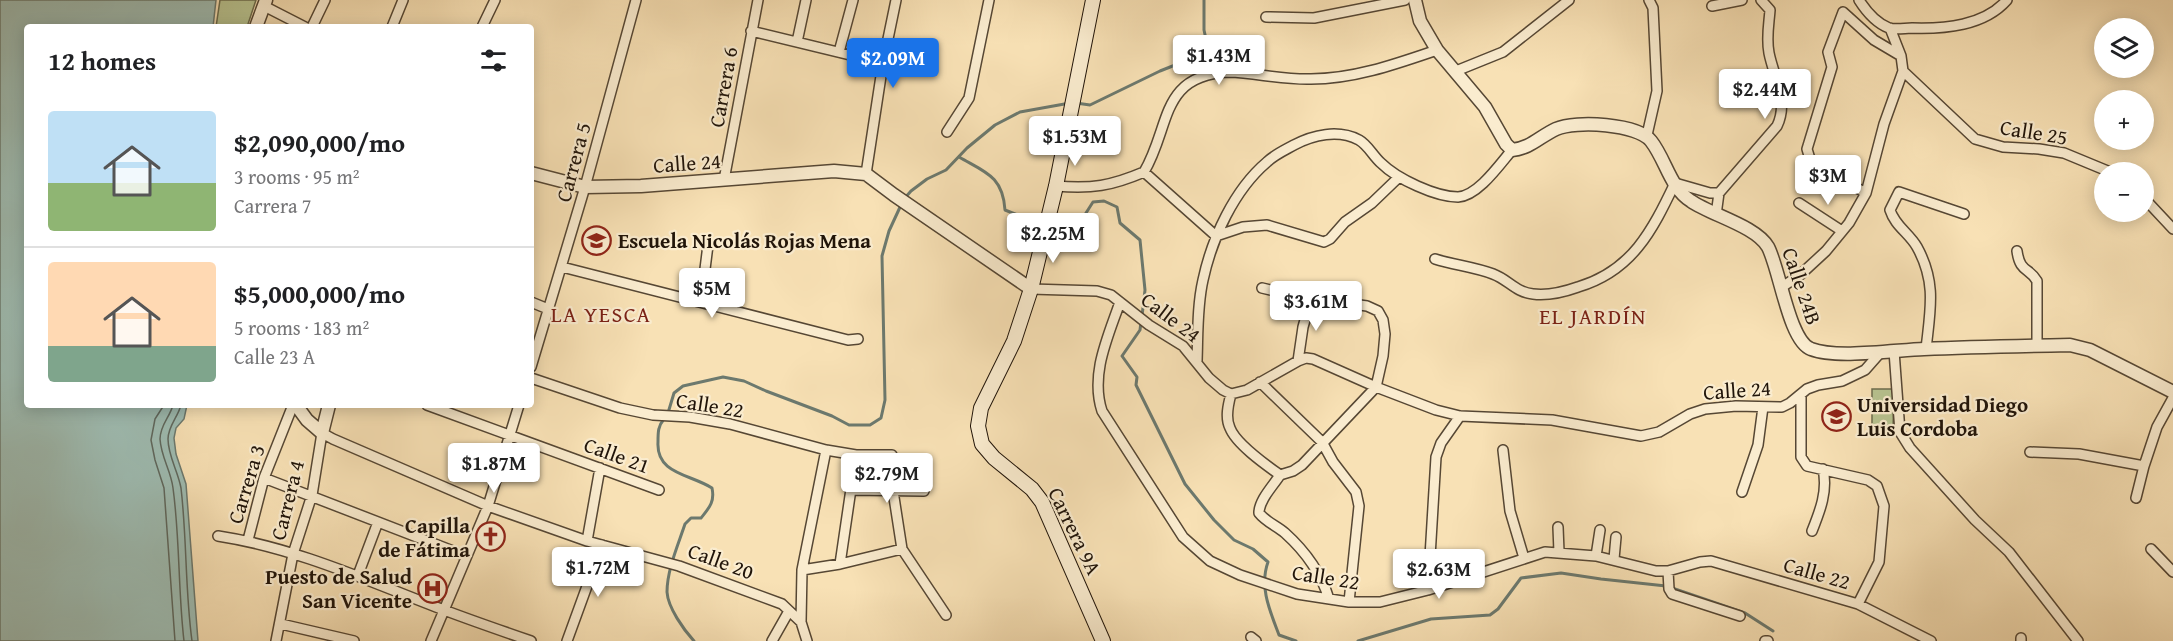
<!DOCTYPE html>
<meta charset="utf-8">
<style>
:root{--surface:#fff;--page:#f6f6f6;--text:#202124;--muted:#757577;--line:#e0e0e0;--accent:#1a73e8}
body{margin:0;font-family:"Gentium Book Plus",serif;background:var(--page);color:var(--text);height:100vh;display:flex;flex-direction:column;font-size:22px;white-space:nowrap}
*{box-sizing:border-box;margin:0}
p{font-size:20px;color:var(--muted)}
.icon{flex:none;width:33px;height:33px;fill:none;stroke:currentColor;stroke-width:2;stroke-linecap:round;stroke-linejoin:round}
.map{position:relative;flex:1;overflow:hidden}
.drawer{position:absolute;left:24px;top:24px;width:510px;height:384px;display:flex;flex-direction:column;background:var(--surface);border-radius:6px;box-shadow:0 3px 15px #0003}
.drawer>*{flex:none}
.controls{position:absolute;left:2094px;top:18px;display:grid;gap:12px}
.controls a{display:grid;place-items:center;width:60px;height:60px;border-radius:50%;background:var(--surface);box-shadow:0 3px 15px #0003;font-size:30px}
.price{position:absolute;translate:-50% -51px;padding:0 14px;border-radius:6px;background:#fff;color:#222;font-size:20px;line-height:39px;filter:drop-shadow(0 2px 3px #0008)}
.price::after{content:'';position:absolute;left:50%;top:36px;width:18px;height:14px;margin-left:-9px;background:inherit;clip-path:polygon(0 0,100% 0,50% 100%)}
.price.current{background:var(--accent);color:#fff}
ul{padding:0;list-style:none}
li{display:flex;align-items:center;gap:18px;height:150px;padding:0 24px}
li+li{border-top:2px solid var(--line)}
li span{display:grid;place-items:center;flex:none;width:168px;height:120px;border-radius:6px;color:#555}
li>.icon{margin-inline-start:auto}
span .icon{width:72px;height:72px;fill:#fffc;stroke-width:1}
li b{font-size:26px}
h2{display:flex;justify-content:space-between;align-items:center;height:72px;padding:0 24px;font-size:26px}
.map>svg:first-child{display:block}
.green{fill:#b8c491;stroke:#6c6c4d;stroke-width:1.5}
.water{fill:#9ebcb2;stroke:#6c796e;stroke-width:1.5}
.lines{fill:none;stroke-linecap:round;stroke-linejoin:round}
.shore{stroke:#5f685e;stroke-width:1.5}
.stream{stroke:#6c796e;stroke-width:3}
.minor-casing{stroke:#564734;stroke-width:12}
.tertiary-casing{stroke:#564734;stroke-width:15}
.secondary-casing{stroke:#201409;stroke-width:16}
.minor{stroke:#faeccf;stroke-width:9}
.tertiary{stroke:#faeccf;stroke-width:12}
.secondary{stroke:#faeccf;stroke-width:14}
.labels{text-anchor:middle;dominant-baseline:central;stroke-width:4.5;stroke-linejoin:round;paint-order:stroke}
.street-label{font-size:21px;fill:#201409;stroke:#faeccf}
.poi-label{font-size:21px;font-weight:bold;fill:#201409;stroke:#faeccf;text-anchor:start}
.neighbourhood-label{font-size:22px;letter-spacing:1.5px;fill:#7a1f14;stroke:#faeccf}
</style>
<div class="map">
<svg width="2173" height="641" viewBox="0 0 2173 641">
<rect width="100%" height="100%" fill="#f8e1b5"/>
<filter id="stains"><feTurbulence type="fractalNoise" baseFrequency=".00333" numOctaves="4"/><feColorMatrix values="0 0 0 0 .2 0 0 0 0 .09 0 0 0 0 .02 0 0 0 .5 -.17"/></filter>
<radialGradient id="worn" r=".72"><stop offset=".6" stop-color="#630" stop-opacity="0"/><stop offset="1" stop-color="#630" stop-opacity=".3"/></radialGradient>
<path class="green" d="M220,0H256L247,27H216Z
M1872,389H1894L1893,429H1872Z"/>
<path class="water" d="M0,0H216L213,27H27V405H187L184,419L176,428L174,438L176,454L186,484L198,641H0Z"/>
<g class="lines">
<path class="shore" d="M164,405L155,419L151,440L155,460L164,488L175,641
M173,405C170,417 160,425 160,439C161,457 171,471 173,488C180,539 178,590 184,641
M181,405C178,417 168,426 168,439C168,456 178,471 181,488C187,539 185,590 192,641"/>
<path class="stream" d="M1076,103L1090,105L1160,71L1203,54L1207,44L1204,30V0
M959,157C985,172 1003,176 1005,210L1036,222H1043
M904,199L911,191L927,179L946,170L967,148L995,125L1020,112L1070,103
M1052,223L1079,224L1093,202L1104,201L1117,207L1120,223L1140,240L1145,290L1142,316
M1141,322L1140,330L1122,356L1137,377L1136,385L1185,484L1214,520L1234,540L1253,549L1268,562C1259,587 1270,611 1279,635L1296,641
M668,413L674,393L683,386L723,377L744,381L766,391L832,416L849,425H870L881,418L885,400L882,256L889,231L901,205
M664,419C658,426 658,432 658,442C656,474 690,474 712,488C715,502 709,508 701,518H691L685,524C678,545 667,570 667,592C668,608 684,630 694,641
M1672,588L1745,613L1773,631
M1358,641L1431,619L1490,615L1498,609L1521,578L1561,573L1601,579L1666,586"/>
<defs>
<path id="minor" d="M1859,0C1866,11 1876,23 1889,28C1896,30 1905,28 1912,28C1945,29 1984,26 2007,0
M264,6L305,27
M1712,6L1742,0
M1266,17L1314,18L1405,0
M312,27L325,0
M392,27L403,0
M482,27L495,0
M1890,28L1901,56
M751,31L883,63
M797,42L806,0
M839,52L853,0
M1456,71L1503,52L1569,0
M1903,71L1975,139L2003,147L2039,149L2064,153L2110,172
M947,132L969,98L989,0
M1647,135L1657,91L1653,8L1649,0
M1144,172L1216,236L1243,227L1267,225L1324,242L1330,239L1345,222L1372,203L1398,178
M866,174L883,63L896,0
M724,180L758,0
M1056,186C1092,189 1111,186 1144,172C1171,127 1159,75 1229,72C1256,73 1284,80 1311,79C1354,79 1396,64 1437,50
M2144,198L2173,229
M1799,203L1842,231
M1716,215L1719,193
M2017,251C2020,273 2029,267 2037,281V346
M1435,259C1454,265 1474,267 1493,274C1509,280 1515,292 1533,294C1549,296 1564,292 1578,287C1632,271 1652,231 1675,183L1710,193H1719L1777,126C1789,101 1774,78 1769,53C1766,38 1769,24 1770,10L1761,0
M562,267L848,340L858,339
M1782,287L1800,275L1826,251L1849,223L1866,193L1884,124L1903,71L1901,56L1874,40L1843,12L1828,52L1832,67L1807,149L1810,159L1816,166L1866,193
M1031,289L1097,291L1111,295L1149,325L1183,346L1209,378L1223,390L1231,394L1247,390L1298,361L1306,358L1313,359L1376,387L1436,410L1460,416L1552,420L1641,436L1659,432L1690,414L1705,409L1736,406L1782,407L1790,403L1807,389L1818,385L1842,381L1865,370L1880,353
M697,301L704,277L708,245
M531,302L548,309
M1120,302C1108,337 1090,374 1102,411L1183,537L1210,561L1240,575L1297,594L1349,602H1380L1428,590L1545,552L1596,556L1656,571H1668L1700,562L1711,561L1858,604L1931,641
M1926,349C1930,311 1937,283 1917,247C1909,233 1895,226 1890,210L1899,192L1964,214
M1894,351L1900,432L1910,448L1975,520L2009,552L2078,641
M1197,361C1198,335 1197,306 1203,280C1212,238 1234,190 1267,162C1274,155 1285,150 1294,145C1313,135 1338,129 1359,140C1368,145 1373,156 1381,163C1397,179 1436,197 1458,197C1478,196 1500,164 1512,150
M1298,361L1303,327L1311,299
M531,367L585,187L636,0
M531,378L620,408L653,415L690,417L730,424L826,450L856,455H892L893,491L902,549L946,615
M1260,382L1322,442L1333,462L1356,492L1359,506L1349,602
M1231,394C1228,405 1225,418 1230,428C1236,444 1266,465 1280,475L1293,471L1302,465L1376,387L1383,356L1385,334L1383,320L1378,311L1367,306L1301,297L1262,288
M1801,395V457L1807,466L1868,480L1877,486L1884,506L1879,562L1858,604
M427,405L659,490
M1503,450L1510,511L1524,558
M2030,452L2079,454L2144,466
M1280,475C1273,486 1259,500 1259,513C1266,522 1277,526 1285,533C1305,551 1321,573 1329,599
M264,478L466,556
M851,490L924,491
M1742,492L1758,445L1763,407
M2136,498L2144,466L2157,427L2173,398
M1558,527L1559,552
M1812,531C1820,511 1828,491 1823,469
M218,536C297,548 370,582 444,610C473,621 502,631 531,641
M248,540L264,478L293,405
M587,541L600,468
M2151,549L2173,572
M1596,556L1600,530
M1614,559L1616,537
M840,564L856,455
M802,570L840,564L902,549
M1668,571L1669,589L1672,594L1740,616
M358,575L378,522
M1428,590L1436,457L1441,443L1460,416
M281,624L354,641
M1251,637L1256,641
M276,641L293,554L312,495L322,433L333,439L488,506L587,541L679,566L782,604L801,622
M431,641L488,506L519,405
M567,641L602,545
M772,641L789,611
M807,641L801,622L802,570L826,450
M1765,641H1768
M2021,641V638"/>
<path id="tertiary" d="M1415,0L1420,21L1437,50L1485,107L1506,144L1512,150C1531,148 1539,137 1556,129C1576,120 1638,124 1651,141C1666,160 1670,188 1691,201C1711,215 1756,226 1768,247C1780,270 1789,341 1811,349C1836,359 1896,350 1924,349C1972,347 2021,346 2070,345L2090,350L2173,392
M256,27L266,0
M531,173L585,187L641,186L834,171L866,174L894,195L1031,289
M296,405L307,420L322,433L329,405"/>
<path id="secondary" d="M1093,0L1056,186L1031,289L1014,341L981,408L978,426L982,444L994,458L1032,489L1042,502L1103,641"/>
</defs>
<use href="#minor" class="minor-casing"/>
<use href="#tertiary" class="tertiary-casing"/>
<use href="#secondary" class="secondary-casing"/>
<use href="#minor" class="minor"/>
<use href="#tertiary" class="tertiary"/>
<use href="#secondary" class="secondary"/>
</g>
<defs>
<symbol id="school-ring" viewBox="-11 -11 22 22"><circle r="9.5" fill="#faeccf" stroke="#8f2418" stroke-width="1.5"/><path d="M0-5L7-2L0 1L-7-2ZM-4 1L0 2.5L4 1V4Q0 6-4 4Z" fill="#8f2418"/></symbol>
<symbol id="university-ring" viewBox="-11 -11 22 22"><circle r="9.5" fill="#faeccf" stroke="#8f2418" stroke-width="1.5"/><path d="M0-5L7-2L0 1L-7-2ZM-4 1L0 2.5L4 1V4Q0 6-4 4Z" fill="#8f2418"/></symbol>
<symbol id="church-ring" viewBox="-11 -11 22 22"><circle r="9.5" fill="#faeccf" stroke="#8f2418" stroke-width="1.5"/><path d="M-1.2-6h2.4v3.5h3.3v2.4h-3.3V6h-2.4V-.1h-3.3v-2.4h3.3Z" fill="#8f2418"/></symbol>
<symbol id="hospital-ring" viewBox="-11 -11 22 22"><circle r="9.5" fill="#faeccf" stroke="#8f2418" stroke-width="1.5"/><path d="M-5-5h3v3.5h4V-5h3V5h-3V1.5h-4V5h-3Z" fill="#8f2418"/></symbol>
</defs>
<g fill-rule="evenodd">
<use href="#school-ring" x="580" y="224" width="33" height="33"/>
<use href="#university-ring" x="1820" y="400" width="33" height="33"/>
<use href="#church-ring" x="474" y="520" width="33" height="33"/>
<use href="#hospital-ring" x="416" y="572" width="33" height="33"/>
</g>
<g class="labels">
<g class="street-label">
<text transform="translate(723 87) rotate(-80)">Carrera 6</text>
<text transform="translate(2034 132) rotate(9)">Calle 25</text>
<text transform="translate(573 162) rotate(-75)">Carrera 5</text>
<text transform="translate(687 163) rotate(-4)">Calle 24</text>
<text transform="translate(1802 286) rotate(71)">Calle 24B</text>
<text transform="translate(1171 317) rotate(37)">Calle 24</text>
<text transform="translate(1737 390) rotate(-4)">Calle 24</text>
<text transform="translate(710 405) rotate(9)">Calle 22</text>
<text transform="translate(617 455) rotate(20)">Calle 21</text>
<text transform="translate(246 484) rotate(-73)">Carrera 3</text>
<text transform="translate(287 500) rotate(-76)">Carrera 4</text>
<text transform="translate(1075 531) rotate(64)">Carrera 9A</text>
<text transform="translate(721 561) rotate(20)">Calle 20</text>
<text transform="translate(1817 573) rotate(16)">Calle 22</text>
<text transform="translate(1326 577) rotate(9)">Calle 22</text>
</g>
<g class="poi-label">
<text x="618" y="240">Escuela Nicolás Rojas Mena</text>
<text x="1857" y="404">Universidad Diego<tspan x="1857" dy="24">Luis Cordoba</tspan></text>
<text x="470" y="525" text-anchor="end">Capilla<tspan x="470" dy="24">de Fátima</tspan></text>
<text x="412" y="576" text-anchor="end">Puesto de Salud<tspan x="412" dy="24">San Vicente</tspan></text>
</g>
<g class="neighbourhood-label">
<text x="601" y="314">LA YESCA</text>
<text x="1593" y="316">EL JARDÍN</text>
</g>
</g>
<rect width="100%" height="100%" filter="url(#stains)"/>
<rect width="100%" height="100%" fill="url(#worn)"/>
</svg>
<div class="controls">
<a><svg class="icon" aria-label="layers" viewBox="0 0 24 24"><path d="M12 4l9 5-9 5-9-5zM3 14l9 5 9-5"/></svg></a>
<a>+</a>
<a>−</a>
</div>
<b class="price" style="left:1219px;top:86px">$1.43M</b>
<b class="price current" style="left:893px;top:89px">$2.09M</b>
<b class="price" style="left:1765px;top:120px">$2.44M</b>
<b class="price" style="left:1075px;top:167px">$1.53M</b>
<b class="price" style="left:1828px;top:206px">$3M</b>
<b class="price" style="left:1053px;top:264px">$2.25M</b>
<b class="price" style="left:712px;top:319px">$5M</b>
<b class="price" style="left:1316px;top:332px">$3.61M</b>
<b class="price" style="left:494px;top:494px">$1.87M</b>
<b class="price" style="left:887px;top:504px">$2.79M</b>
<b class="price" style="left:598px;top:598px">$1.72M</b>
<b class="price" style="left:1439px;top:600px">$2.63M</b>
<section class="drawer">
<h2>12 homes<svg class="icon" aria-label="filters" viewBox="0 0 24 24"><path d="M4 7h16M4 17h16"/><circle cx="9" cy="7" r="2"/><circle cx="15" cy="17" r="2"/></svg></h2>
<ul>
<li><span style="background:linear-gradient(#bfe0f5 60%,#8fb573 0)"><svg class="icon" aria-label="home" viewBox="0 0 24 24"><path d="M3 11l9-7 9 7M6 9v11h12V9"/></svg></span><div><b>$2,090,000/mo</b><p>3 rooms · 95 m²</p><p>Carrera 7</p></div></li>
<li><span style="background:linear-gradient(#ffd9b3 70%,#7fa58c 0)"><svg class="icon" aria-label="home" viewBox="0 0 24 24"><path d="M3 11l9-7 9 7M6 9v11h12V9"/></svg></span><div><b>$5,000,000/mo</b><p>5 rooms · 183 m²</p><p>Calle 23 A</p></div></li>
</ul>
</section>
</div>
